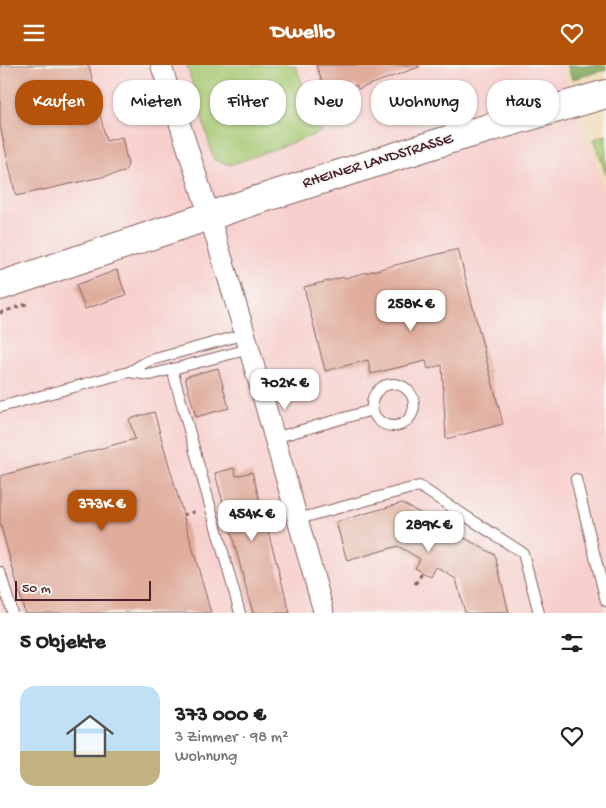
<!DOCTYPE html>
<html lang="de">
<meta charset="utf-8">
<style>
:root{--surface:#fff;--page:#f6f6f6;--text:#222;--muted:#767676;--accent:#b45309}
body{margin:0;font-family:"Gochi Hand",sans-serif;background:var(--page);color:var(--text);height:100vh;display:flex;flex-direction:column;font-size:19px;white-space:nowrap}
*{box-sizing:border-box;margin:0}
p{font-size:16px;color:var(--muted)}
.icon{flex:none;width:28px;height:28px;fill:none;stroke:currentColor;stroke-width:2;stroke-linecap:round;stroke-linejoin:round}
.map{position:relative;height:548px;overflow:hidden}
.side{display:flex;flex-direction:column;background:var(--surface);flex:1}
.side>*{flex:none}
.guide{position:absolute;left:15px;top:15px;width:576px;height:45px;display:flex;gap:10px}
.scale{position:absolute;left:15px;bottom:12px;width:136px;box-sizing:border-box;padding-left:5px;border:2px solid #4a1f2b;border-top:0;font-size:14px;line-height:18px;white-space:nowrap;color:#4a1f2b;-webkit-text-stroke:4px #f6f6f2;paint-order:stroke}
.price{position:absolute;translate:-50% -42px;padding:0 11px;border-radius:10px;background:#fff;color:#222;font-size:16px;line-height:32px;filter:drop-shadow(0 1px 2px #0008)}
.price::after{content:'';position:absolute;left:50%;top:30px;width:15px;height:11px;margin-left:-8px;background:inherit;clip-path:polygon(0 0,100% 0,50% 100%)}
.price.active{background:var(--accent);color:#fff}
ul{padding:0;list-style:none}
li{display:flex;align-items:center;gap:15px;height:125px;padding:0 20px}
li span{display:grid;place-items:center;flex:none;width:140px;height:100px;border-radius:15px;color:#555}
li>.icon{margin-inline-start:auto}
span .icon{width:60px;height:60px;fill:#fffc;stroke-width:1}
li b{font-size:21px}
h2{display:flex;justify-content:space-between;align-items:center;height:60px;padding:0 20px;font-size:21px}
.pill{padding:0 18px;border-radius:20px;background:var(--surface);box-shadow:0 1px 4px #0004;font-size:18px;line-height:45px}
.pill.active{background:var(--accent);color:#fff}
header{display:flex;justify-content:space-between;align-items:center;height:65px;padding:0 20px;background:var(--accent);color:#fff;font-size:22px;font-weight:800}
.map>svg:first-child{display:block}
.built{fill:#f7d0ce}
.green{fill:#a6c871;stroke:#78744e}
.forest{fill:#84ac63;stroke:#676647}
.building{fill:#e0ad9d}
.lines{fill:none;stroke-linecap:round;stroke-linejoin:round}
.lane-casing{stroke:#84625e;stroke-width:12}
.street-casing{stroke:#84625e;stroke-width:22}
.secondary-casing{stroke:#84625e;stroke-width:30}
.path{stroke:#84625e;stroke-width:3;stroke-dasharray:4 4;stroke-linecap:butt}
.lane{stroke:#fff;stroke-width:10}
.street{stroke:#fff;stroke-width:20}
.secondary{stroke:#fff;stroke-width:28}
.labels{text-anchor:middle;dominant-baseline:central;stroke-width:4;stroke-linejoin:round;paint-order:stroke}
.street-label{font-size:16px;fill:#4a1f2b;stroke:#f6f6f2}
</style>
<header><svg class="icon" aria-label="menu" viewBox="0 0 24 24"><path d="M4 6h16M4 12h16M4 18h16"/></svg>Dwello<svg class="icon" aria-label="heart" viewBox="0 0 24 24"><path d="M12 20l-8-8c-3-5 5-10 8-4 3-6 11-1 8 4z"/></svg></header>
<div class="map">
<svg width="606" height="548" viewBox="0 0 606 548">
<rect width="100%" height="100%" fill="#f6f6f2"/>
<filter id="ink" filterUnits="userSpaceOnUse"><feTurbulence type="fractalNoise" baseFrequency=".02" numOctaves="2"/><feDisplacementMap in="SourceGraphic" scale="10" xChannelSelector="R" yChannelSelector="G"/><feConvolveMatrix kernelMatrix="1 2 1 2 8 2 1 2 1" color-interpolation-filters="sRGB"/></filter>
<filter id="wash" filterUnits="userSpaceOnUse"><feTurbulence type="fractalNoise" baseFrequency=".0096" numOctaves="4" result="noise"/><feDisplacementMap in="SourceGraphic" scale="20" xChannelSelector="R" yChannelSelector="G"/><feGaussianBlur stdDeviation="1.12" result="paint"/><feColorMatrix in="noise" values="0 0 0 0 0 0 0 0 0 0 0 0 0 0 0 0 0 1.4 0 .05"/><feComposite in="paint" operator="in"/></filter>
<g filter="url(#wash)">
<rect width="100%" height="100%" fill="#f0ddbe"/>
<path class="built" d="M0,0H561L606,131V548H0Z"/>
<path class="green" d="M187,0H295L322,67L230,100L214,95Z
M606,70V109L594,74Z"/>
<path class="forest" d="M567,0H606V5L572,14Z"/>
<g id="blocks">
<path class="building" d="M0,0H89L106,76L122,72L128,100L124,107L16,131L0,61Z
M316,0H419V2L358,24L357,20L327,31Z
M458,184L503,359L446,374L442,300L428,304L426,296L371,309L368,295L325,306L304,222L344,212L345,213Z
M117,205L126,230L85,244L76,220Z
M218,303L229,343L196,352L185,312Z
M154,347L211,548H25L0,458V411L135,374L129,354Z
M234,403L236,411L252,407L290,548H253L215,408Z
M402,438L495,490L509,548H465L456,514L436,502L431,512L415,503L420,494L398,481L347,496L336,457Z"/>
</g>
</g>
<g filter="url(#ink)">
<use href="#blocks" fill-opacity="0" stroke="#84625e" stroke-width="1"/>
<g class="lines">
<defs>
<path id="lane" d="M172,304L240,548
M129,307L150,310L249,284
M372 340a21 21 0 1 1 42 0a21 21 0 1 1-42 0Z
M0,342L129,307L148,296L245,269
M274,373L372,345
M576,414L606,536
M298,454L419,421L523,488L539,548
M0,507L12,548"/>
<path id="street" d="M161,0L209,150L245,269L323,544V548"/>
<path id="secondary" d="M0,221L254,136L451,74L606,29"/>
</defs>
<use href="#lane" class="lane-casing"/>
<use href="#street" class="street-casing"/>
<use href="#secondary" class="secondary-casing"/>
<path class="path" d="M0,248L26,239L29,236
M183,450L197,446
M415,519L423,507"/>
<use href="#lane" class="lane"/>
<use href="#street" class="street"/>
<use href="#secondary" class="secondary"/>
</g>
</g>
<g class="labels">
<g class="street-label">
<text transform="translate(378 97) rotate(-17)">RHEINER LANDSTRASSE</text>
</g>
</g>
</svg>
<div class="scale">50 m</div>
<b class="price" style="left:411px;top:267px">258K €</b>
<b class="price" style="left:285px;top:346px">702K €</b>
<b class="price active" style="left:102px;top:467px">373K €</b>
<b class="price" style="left:252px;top:477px">454K €</b>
<b class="price" style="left:429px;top:488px">289K €</b>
<div class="guide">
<a class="pill active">Kaufen</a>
<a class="pill">Mieten</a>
<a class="pill">Filter</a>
<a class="pill">Neu</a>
<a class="pill">Wohnung</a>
<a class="pill">Haus</a>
</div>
</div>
<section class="side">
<h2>5 Objekte<svg class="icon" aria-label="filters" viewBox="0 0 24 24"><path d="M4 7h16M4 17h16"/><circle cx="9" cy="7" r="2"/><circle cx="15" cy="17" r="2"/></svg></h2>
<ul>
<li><span style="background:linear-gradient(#bfe0f5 65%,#c2b280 0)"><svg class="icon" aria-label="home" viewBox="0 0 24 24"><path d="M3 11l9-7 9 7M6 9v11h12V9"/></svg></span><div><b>373 000 €</b><p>3 Zimmer · 98 m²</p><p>Wohnung</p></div><svg class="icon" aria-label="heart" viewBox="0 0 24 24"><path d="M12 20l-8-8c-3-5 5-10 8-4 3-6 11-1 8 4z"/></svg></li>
</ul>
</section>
